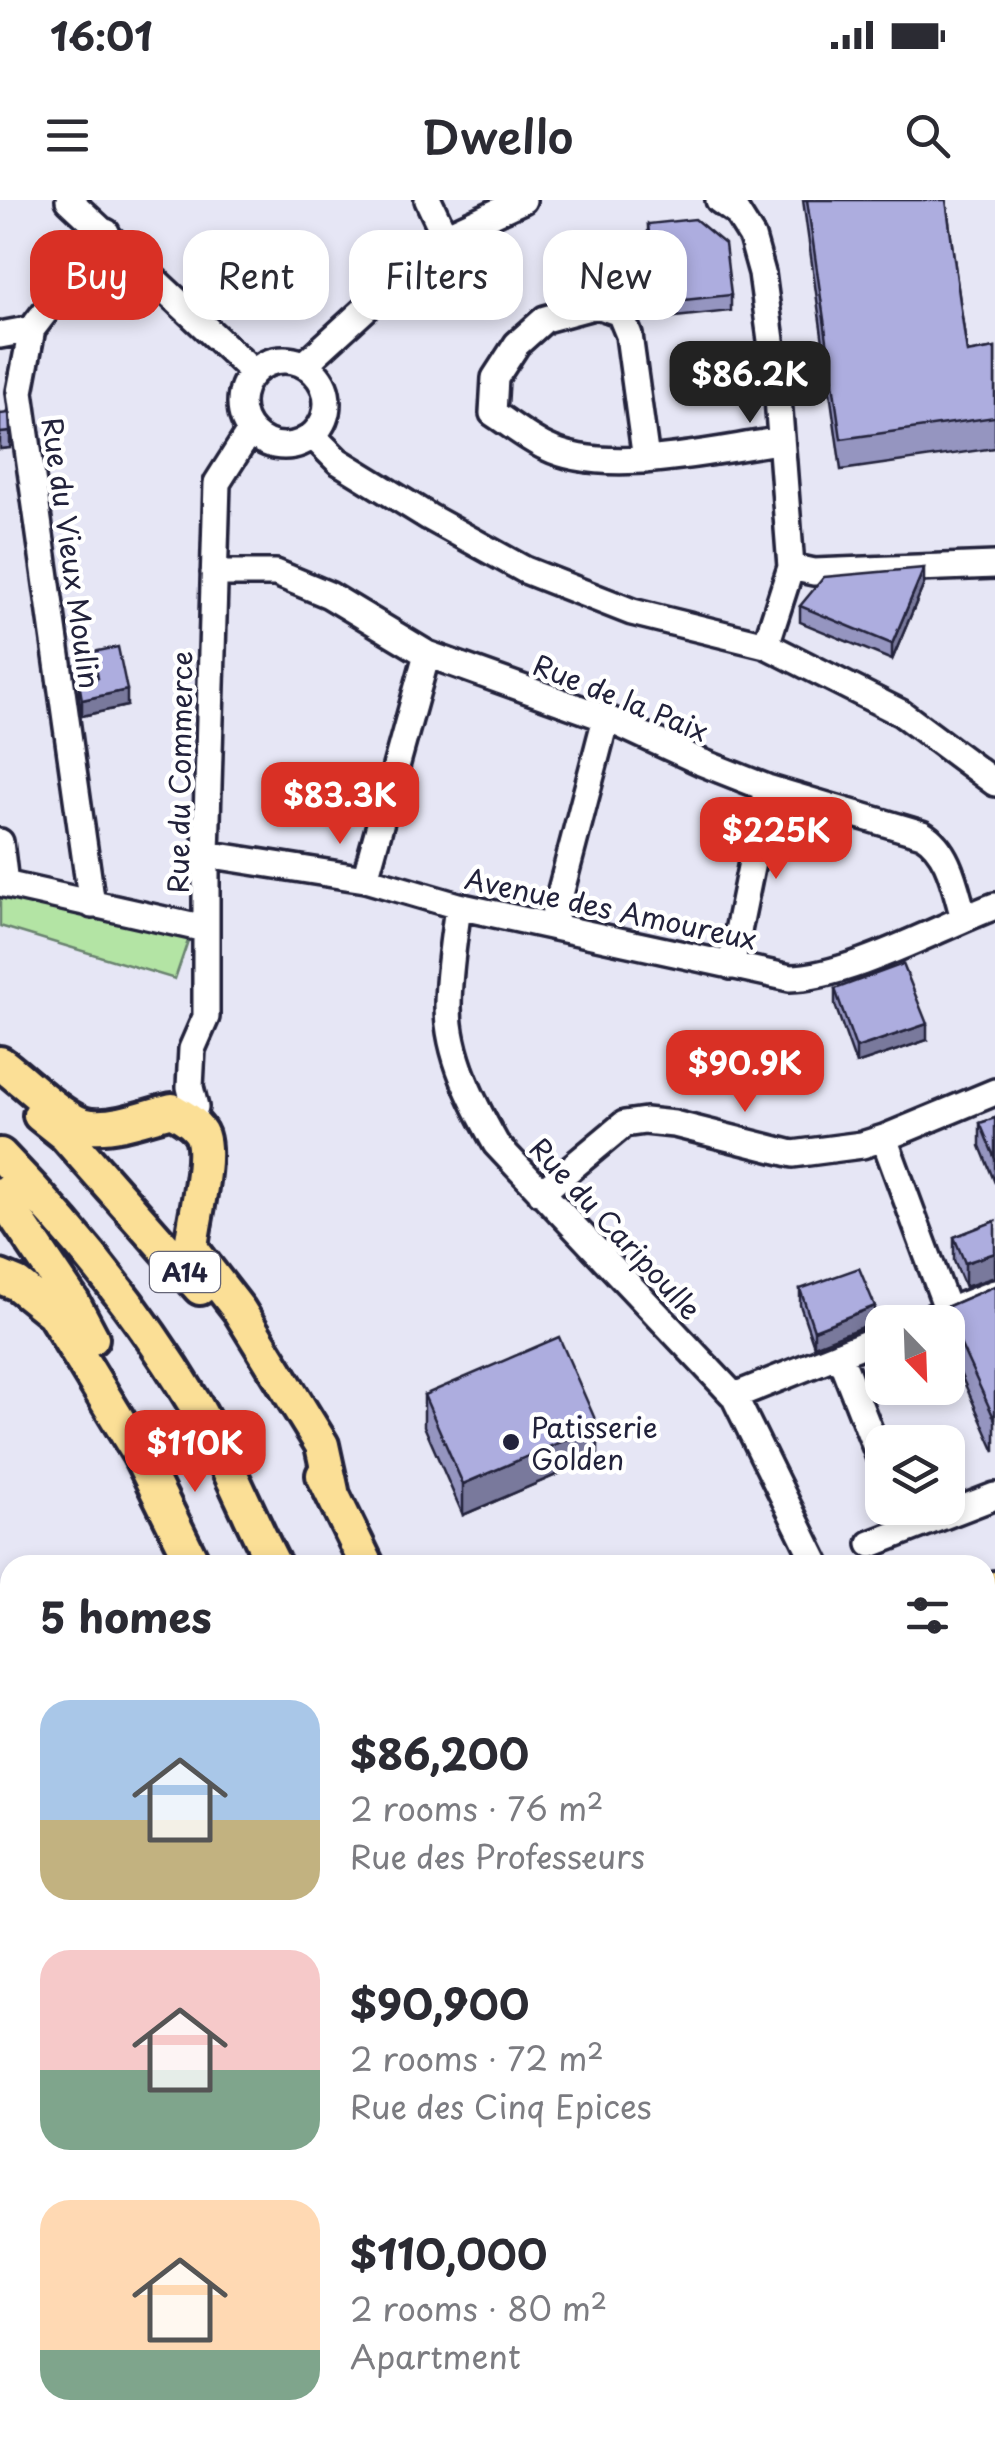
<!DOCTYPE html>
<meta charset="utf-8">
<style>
:root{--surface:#fff;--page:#f7f7f7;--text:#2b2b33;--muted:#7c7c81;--accent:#d93025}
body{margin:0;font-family:"Playpen Sans",sans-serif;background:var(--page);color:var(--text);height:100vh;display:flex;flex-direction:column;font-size:38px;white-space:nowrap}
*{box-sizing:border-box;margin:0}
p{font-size:32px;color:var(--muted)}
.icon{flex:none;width:55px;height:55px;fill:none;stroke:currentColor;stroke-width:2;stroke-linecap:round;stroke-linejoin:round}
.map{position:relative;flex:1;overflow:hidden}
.drawer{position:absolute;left:0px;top:1355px;width:995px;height:892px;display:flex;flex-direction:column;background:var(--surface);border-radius:30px 30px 0 0;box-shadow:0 5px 15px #0003}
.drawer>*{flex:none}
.hud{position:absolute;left:30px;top:30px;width:935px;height:90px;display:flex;gap:20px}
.needle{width:65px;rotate:157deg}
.tools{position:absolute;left:865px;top:1105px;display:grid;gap:20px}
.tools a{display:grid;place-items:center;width:100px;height:100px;border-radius:20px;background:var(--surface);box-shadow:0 5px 15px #0003;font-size:50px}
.price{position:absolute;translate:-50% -85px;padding:0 22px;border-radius:20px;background:var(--accent);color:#fff;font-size:32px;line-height:65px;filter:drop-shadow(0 2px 5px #0008)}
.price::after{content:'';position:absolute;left:50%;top:60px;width:30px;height:22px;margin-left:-15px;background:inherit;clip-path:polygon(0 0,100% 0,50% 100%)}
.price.current{background:#222;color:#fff}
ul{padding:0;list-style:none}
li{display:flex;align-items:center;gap:30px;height:250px;padding:0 40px}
li span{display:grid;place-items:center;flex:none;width:280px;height:200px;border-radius:30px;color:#555}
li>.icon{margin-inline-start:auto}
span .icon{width:120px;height:120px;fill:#fffc;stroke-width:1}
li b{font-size:42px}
h2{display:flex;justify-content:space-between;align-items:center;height:120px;padding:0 40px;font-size:42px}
.pill{padding:0 35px;border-radius:30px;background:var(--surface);box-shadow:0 5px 15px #0003;font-size:35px;line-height:90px}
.pill.current{background:var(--accent);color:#fff}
.status{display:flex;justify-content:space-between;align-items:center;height:70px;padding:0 50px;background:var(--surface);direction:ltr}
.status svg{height:28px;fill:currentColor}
header{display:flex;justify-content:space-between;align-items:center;height:130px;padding:0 40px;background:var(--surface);font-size:45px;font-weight:600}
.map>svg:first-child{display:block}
.green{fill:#b3e4a4;stroke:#6a8370;stroke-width:2.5}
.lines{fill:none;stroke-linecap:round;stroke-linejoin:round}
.minor-casing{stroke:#22223b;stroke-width:32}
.major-casing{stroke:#22223b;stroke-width:40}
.minor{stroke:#fff;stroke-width:25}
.major{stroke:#fbdf96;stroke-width:32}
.tram{stroke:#22223b;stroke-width:2.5}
.wall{fill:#9595c0;stroke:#22223b;stroke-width:2.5}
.shaded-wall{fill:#79799c;stroke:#22223b;stroke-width:2.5}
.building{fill:#adaddf;stroke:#22223b;stroke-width:2.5}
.poi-dot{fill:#22223b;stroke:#fff;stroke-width:4}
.labels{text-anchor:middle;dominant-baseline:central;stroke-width:9;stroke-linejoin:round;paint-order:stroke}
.shield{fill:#fff;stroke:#646476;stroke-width:2.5}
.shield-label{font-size:25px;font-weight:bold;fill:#22223b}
.street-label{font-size:28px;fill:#22223b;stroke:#fff}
.poi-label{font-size:28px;fill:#22223b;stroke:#fff;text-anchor:start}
</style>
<div class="status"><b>16:01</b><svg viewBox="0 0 49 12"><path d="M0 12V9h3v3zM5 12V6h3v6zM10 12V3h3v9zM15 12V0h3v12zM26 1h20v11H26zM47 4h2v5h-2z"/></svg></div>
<header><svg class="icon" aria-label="menu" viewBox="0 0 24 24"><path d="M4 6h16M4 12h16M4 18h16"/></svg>Dwello<svg class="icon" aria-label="search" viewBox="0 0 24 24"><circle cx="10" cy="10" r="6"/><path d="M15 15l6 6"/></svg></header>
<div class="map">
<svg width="995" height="2246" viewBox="0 0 995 2246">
<rect width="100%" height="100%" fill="#e6e6f5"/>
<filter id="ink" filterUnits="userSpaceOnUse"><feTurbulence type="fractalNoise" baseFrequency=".01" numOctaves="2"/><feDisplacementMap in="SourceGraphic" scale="20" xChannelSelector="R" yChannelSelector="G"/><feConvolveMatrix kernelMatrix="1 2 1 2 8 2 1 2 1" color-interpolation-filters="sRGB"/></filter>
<g filter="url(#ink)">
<path class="green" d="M0,690L190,735L175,779L0,726Z
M995,1651V1820L985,1818V1654Z"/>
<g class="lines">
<defs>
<path id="minor" d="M69,0L253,172
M428,0L445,36
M719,0L737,13L752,37L762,73L777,185L791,367L766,445
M0,135L32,129
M241 203a43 43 0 1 1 86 0a43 43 0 1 1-86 0Z
M305,164L445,36L523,0
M313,236L338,261L429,317L525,370L632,412L766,445L901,513L995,583
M646,260L629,135L620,113L597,105L545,119L517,144L495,178L493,213C510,224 527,238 546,247C606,277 713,250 778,241
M791,367L814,372L995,365
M214,373H276L329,395L427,454L606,518L701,562L767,588L922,634C950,651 955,688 964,718
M0,642L5,684
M206,654L365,679L458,706L790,778C849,777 937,728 995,706
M365,679L427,454
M0,683L205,729
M92,705L20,192L32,129L106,32
M458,706C454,739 448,773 448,807C448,856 473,903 496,944L734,1196L817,1365
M552,725L606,518
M731,766L767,588
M190,921L195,907L190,887L192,849L206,817V654L217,283L250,231
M884,938L948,1111
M541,993L624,924L645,921L674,924L793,954L862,945L884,938L995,892
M920,1122L995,1093
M839,1154L882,1263
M734,1196L882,1137
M871,1344L995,1296
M985,1621L995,1633
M0,1872L10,1868
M985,1962L995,1963
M0,2016L10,2011
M985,2140L995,2141
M338,2238L341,2246
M452,2238L456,2246
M633,2238L649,2246
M759,2246L761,2238"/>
<path id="major" d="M0,863C23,879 66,925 92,926C118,928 147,916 172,910C182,916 197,923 202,936C210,960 194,1018 191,1048L239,1110L322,1245L332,1291
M40,915L65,935L200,1088
M0,955C74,1031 138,1110 193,1201C224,1253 246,1311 274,1365
M0,994L73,1102L92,1138
M0,1077L17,1084L53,1113L139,1254L194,1365
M323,1275L367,1365
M985,1392L995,1388
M0,1776L10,1772
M0,1809L10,1805
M985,1837L995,1839
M985,1863L995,1865"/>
</defs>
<use href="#minor" class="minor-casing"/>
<use href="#major" class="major-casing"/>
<use href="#minor" class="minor"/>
<use href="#major" class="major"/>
<path class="tram" d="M0,1901L10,1898
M985,1906L995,1907"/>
</g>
<path class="wall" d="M803,0H946L967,153L995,148V248L841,270Z
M648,24L731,95V111L656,119L648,40Z
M0,214L10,232V248L0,249Z
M924,384L892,460L800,422V406Z
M93,452L127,506L82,516L79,498V482L95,478L93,468Z
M835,789L927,840L856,864L835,805Z
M995,918V983L980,946V923Z
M995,1021L965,1087L954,1061V1037Z
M995,1086V1252L948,1146V1122H944V1108Z
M800,1089L875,1122L814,1146L800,1105Z
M424,1195L598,1257L463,1315L424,1226Z
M995,1469V1589L985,1566V1473Z
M0,1482L10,1492L5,1652L0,1645Z
M985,2006H995V2121H985Z
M794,2238H904L903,2246H794Z"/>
<path class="shaded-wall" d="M924,368V384L892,460V444Z
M127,490V506L82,516V500Z
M927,824V840L856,864V848Z
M995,1053V1077L965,1087V1063Z
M875,1106V1122L814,1146V1130Z
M598,1226V1257L463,1315V1284Z
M10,1579V1647L5,1652V1583Z
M900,2238H904L903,2246H899Z"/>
<path class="building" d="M807,0H946L967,153L995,148V217L841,239Z
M695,19L725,44L731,95L656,103L648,24Z
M9,213L10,232L0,233V214Z
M924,368L892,444L800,406L824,377Z
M118,447L127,490L82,500L79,482L98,478L93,452Z
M903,764L927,824L856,848L835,789Z
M995,918V959L980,923Z
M995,1021V1053L965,1063L954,1037Z
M859,1068L875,1106L814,1130L800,1089Z
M995,1086V1220L944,1108Z
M559,1137L598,1226L463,1284L424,1195Z
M995,1469V1558L985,1534V1473Z
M0,1482L10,1492V1579L5,1583L0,1577Z
M985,2006H995V2090L985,2089Z
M854,2238H900L899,2244Z"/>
</g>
<circle class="poi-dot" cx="511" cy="1242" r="10"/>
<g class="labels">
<rect class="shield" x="150" y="1052" width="70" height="40" rx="8"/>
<g class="shield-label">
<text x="185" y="1072">A14</text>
</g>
<g class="street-label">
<text transform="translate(72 353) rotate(82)">Rue du Vieux Moulin</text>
<text transform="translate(621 497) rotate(22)">Rue de la Paix</text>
<text transform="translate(179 572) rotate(-89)">Rue du Commerce</text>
<text transform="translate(611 708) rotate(12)">Avenue des Amoureux</text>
<text transform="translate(616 1028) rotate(47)">Rue du Caripoulle</text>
</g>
<g class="poi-label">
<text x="531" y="1226">Patisserie<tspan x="531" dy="32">Golden</tspan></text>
</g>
</g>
</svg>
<div class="tools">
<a><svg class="needle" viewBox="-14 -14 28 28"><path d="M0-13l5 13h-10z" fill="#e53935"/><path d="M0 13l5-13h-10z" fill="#7c7c81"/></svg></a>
<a><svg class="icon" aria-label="layers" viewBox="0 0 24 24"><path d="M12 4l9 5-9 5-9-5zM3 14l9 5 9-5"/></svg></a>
</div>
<b class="price current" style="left:750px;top:226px">$86.2K</b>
<b class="price" style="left:340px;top:647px">$83.3K</b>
<b class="price" style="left:776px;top:682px">$225K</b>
<b class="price" style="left:745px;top:915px">$90.9K</b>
<b class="price" style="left:195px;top:1295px">$110K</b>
<div class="hud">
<a class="pill current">Buy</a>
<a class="pill">Rent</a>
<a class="pill">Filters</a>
<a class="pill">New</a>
</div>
<section class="drawer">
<h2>5 homes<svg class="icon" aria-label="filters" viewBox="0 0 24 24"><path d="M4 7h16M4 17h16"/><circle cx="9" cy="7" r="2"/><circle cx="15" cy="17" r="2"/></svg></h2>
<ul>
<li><span style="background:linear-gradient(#a9c7e8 60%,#c2b280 0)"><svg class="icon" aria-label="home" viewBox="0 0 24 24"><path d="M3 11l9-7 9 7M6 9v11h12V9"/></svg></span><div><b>$86,200</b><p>2 rooms · 76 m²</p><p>Rue des Professeurs</p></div></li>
<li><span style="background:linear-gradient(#f6c9c9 60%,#7fa58c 0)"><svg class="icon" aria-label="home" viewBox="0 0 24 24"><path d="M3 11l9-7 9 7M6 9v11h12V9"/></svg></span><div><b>$90,900</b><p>2 rooms · 72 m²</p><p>Rue des Cinq Epices</p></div></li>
<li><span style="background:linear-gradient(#ffd9b3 75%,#7fa58c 0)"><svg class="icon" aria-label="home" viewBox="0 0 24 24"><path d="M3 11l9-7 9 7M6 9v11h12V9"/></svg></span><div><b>$110,000</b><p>2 rooms · 80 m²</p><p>Apartment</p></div></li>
</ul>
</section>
</div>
